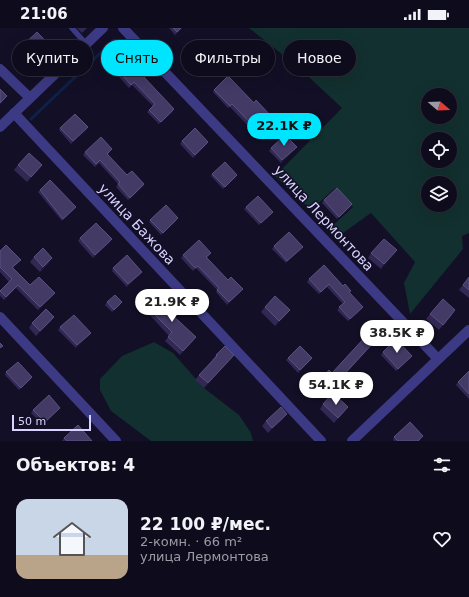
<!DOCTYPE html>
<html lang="ru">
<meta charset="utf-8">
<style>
:root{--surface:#0e0b1c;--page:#1c1929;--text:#f1f3f6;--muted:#9b9ba3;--line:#2e2b3b;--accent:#00e5ff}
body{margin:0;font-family:"DejaVu Sans",sans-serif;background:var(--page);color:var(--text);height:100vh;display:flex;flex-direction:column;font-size:15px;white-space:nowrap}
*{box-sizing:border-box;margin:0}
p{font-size:13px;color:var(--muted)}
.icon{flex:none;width:22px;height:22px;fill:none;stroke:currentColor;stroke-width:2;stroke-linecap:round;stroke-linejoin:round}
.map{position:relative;height:413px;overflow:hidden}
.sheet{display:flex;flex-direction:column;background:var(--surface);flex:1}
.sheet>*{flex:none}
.guide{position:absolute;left:12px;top:12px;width:445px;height:36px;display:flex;gap:8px}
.needle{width:26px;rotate:109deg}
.fabs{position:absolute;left:421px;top:60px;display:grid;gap:8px}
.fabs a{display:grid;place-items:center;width:36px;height:36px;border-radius:50%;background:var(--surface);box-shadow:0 4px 16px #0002,0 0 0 1px var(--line);font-size:20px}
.scale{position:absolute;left:12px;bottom:10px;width:79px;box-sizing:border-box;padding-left:4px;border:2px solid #d9d4ff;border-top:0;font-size:11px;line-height:14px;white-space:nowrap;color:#d9d4ff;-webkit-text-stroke:3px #130f26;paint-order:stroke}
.price{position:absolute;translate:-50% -34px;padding:0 9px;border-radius:14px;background:#fff;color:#222;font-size:13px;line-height:26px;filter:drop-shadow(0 1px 2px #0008)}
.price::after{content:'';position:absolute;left:50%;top:24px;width:12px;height:9px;margin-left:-6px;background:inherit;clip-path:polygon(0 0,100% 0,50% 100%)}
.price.active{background:var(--accent);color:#111}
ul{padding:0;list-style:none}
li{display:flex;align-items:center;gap:12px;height:100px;padding:0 16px}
li span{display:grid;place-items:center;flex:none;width:112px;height:80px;border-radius:12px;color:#555}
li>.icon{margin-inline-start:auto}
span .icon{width:48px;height:48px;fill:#fffc;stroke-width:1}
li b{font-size:17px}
h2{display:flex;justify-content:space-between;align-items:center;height:48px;padding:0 16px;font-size:17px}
.tag{padding:0 14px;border-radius:18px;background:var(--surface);box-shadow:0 4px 16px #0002,0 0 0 1px var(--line);font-size:14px;line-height:36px}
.tag.active{background:var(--accent);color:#111}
.status{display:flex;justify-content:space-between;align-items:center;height:28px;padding:0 20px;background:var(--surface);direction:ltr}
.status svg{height:11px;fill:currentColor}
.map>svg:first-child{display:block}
.green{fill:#12302f;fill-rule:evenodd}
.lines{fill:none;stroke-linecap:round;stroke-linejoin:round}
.stream{stroke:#0c2248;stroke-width:3}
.service{stroke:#3d3a85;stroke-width:5.5}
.minor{stroke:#3d3a85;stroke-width:10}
.wall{fill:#312854}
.shaded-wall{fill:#1d163a}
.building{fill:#433a66;stroke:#5a527e}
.labels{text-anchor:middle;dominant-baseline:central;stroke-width:3;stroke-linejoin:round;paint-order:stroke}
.street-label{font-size:14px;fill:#d9d4ff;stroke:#130f26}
</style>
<div class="status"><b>21:06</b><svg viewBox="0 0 49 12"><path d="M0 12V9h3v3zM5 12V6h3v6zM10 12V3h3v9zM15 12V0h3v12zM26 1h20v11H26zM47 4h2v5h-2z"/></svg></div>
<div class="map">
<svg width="469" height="413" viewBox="0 0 469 413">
<rect width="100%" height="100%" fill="#130f26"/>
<path class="green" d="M249,0H469V205L462,208L463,221L410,286L404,255L415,234L371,185L336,210L329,201L353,179L335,160L311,182L275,148L342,80L298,39ZM428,67H450V89H428ZM428,111H450V133H428ZM428,155H450V177H428Z
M154,314L173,325L204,360L239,387L251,405L253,413H151L111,383L100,362V351L122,328Z"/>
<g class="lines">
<path class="stream" d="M31,91L114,12"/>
<path class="service" d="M72,0L86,16"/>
<path class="minor" d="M123,0L438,331
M0,41L30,70
M14,85L321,413
M0,99L103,0
M0,289L116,413
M352,413L469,302"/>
</g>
<path class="wall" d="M77,0H87L82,5Z
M169,0H182L175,7Z
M20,20L56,32L39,48L17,25Z
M183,27L213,32L212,35L198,48L181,30Z
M115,39L142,48L173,84L159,96L147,84L153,78L132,57L129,60L113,42Z
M214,62L254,75L271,88L270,91L255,105L230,79L228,80L213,64Z
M88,99L86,102L71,116L59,102L60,100Z
M182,113L208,114L206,117L193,130L180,116Z
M297,119L281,135L269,123L271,120Z
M112,121L108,126L127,147L144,156L143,159L128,172L116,159L118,156L99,135L95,139L83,127L85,124Z
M18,137L38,142L27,154L14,142Z
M212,146L236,149L223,161L211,148Z
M40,162L76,179L62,193L38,164Z
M324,172L352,176L351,179L337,191L322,175Z
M246,179L273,184L271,186L259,197L244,181Z
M150,192L176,193L161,207L149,194Z
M80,210L110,214L93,230L78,213Z
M274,218L303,219L301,221L286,235L272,221Z
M397,222L393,227L381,241L368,230L371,225Z
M0,223L18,235L13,240L30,257L52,268L38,282L16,260L4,272L0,268V263L9,254L0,244Z
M211,225L207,230L228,252L241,263L227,277L216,264L217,262L196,240L193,243L181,230L183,227Z
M34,229L49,235L40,244L30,234Z
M324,237L350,265L361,281L348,293L337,282L343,276L327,259L319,266L307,254L309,251Z
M113,240L140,246L127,259L112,243Z
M469,249V270L459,262Z
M107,274L120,277L112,284L105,277Z
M265,279L286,287L275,298L261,284Z
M149,281L172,284L171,286L196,309L193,313L180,327L165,313L169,308L147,284Z
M430,286L452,287L439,302L426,291Z
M54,289L50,294L36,308L29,300L32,295Z
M60,299L91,305L76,320L58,302Z
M374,314L326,367L316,357L318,354L332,345Z
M383,324L412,328L410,330L396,343L381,327Z
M216,327H234L230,332L204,360L195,352L199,347L213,332H212Z
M288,330L310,333L298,345L286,332Z
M469,343V371L456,357L458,354Z
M6,344L31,351L19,362L5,347Z
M323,376L344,384L334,395L320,381Z
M60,380L43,397L31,385L33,382Z
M283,391L268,405L262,398L266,393Z
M423,408L419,413H394L393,412L394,409Z
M64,410L92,413H62Z"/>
<path class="shaded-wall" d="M59,27L56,32L39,48L43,43Z
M213,32L212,35L198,48L200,45Z
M7,68L2,75L0,77V75Z
M174,81L173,84L159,96Z
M271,88L270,91L255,105L257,102Z
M88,99L86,102L71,116L73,113Z
M208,114L206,117L193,130L195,127Z
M297,119L281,135L282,132Z
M42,137L38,142L27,154L31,149Z
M237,147L236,149L223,161Z
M144,156L143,159L128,172Z
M352,176L351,179L337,191Z
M76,179L62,193L63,191Z
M178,190L176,193L161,207Z
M112,211L110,214L93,230L95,227Z
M303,219L301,221L286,235L287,233Z
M397,222L393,227L381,241L384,236Z
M52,230L49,235L40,244L43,239Z
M142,244L127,259L128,256Z
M18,257L16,260L4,272L6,269Z
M243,261L227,277L229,274Z
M55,265L38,282L40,279Z
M290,282L286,287L275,298L279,293Z
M455,282L452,287L439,302Z
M54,289L50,294L36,308L40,303Z
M91,305L76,320L77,317Z
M196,309L193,313L180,327L183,323Z
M374,314L372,317L326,367L328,364Z
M234,327L230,332L204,360L208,355Z
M312,330L310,333L298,345L300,342Z
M32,349L31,351L19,362Z
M348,379L344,384L334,395L338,390Z
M60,380L43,397L45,394Z
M287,386L283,391L268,405L272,400Z"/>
<path class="building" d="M173,0H181L177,4Z
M37,4L59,27L43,43L20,20Z
M197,14L213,32L200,45L183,27Z
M128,26L145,44L142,47L174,81L161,94L149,82L155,76L134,54L131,57L115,39Z
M228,48L254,75L256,72L271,88L257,102L232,76L230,78L214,62Z
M0,61L7,68L0,75Z
M75,86L88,99L73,113L60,100Z
M195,100L208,114L195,127L182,113Z
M285,107L297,119L282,132L271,120Z
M101,109L112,121L107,126L127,147L132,143L144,156L130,170L118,156L120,154L100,132L96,136L85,124Z
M29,125L42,137L31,149L18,137Z
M225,134L237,147L225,159L212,146Z
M50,152L76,179L63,191L40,162Z
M337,160L352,176L339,189L324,172Z
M258,168L273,184L261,195L246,179Z
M166,177L178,190L163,205L150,192Z
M96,195L112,211L95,227L80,210Z
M289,204L303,219L287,233L274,218Z
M384,211L397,222L384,236L371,225Z
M199,212L211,225L206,229L228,252L231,249L243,261L229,274L217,262L219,260L198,238L195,240L183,227Z
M6,217L21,232L12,239L30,257L39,249L55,265L40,279L18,257L6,269L0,263L12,251L0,239V223Z
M43,220L52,230L43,239L34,229Z
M127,227L142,244L128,256L113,240Z
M324,237L343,258L345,256L351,263L349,264L363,279L350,291L339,279L345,274L329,256L321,264L309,251Z
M469,249V262L463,257Z
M115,267L122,274L114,282L107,274Z
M163,267L175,280L170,285L196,309L183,323L168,309L172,304L149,281Z
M275,268L290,282L279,293L265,279Z
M443,271L455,282L443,297L430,286Z
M46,281L54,289L40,303L32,295Z
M74,287L91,305L77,317L60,299Z
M367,307L374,314L328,364L318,354L329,342L332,345Z
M396,311L412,328L398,341L383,324Z
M0,315L3,318L0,320Z
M225,318L234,327L208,355L199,347L217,328L216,327Z
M300,318L312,330L300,342L288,330Z
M18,334L32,349L21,360L6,344Z
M469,343V366L458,354Z
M333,365L348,379L338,390L323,376Z
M49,367L60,380L45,394L33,382Z
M281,379L287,386L272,400L266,393Z
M410,394L423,408L418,413H398L394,409Z
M78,397L92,413H67L64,410Z"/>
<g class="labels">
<g class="street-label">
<text transform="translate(324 190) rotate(47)">улица Лермонтова</text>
<text transform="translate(137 196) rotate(47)">улица Бажова</text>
</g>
</g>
</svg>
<div class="fabs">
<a><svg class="needle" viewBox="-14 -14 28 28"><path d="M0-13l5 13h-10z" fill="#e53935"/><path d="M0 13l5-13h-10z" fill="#9b9ba3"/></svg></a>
<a><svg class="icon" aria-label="locate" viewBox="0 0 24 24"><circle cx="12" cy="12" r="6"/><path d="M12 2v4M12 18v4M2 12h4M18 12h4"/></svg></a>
<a><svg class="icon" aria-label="layers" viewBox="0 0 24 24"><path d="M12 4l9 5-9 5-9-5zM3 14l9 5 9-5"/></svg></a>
</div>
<div class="scale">50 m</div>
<b class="price active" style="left:284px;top:119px">22.1K ₽</b>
<b class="price" style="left:172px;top:295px">21.9K ₽</b>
<b class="price" style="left:397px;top:326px">38.5K ₽</b>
<b class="price" style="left:336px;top:378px">54.1K ₽</b>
<div class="guide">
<a class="tag">Купить</a>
<a class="tag active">Снять</a>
<a class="tag">Фильтры</a>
<a class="tag">Новое</a>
</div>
</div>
<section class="sheet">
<h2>Объектов: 4<svg class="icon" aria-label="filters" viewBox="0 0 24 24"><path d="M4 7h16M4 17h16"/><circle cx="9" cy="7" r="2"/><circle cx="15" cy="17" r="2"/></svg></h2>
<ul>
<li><span style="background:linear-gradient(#c9d6e8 70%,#b9a48a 0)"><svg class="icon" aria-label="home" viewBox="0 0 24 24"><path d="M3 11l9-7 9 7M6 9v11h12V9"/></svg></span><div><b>22 100 ₽/мес.</b><p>2-комн. · 66 m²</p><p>улица Лермонтова</p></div><svg class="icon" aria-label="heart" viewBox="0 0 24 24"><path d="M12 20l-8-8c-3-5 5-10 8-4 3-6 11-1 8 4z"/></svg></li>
</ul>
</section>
